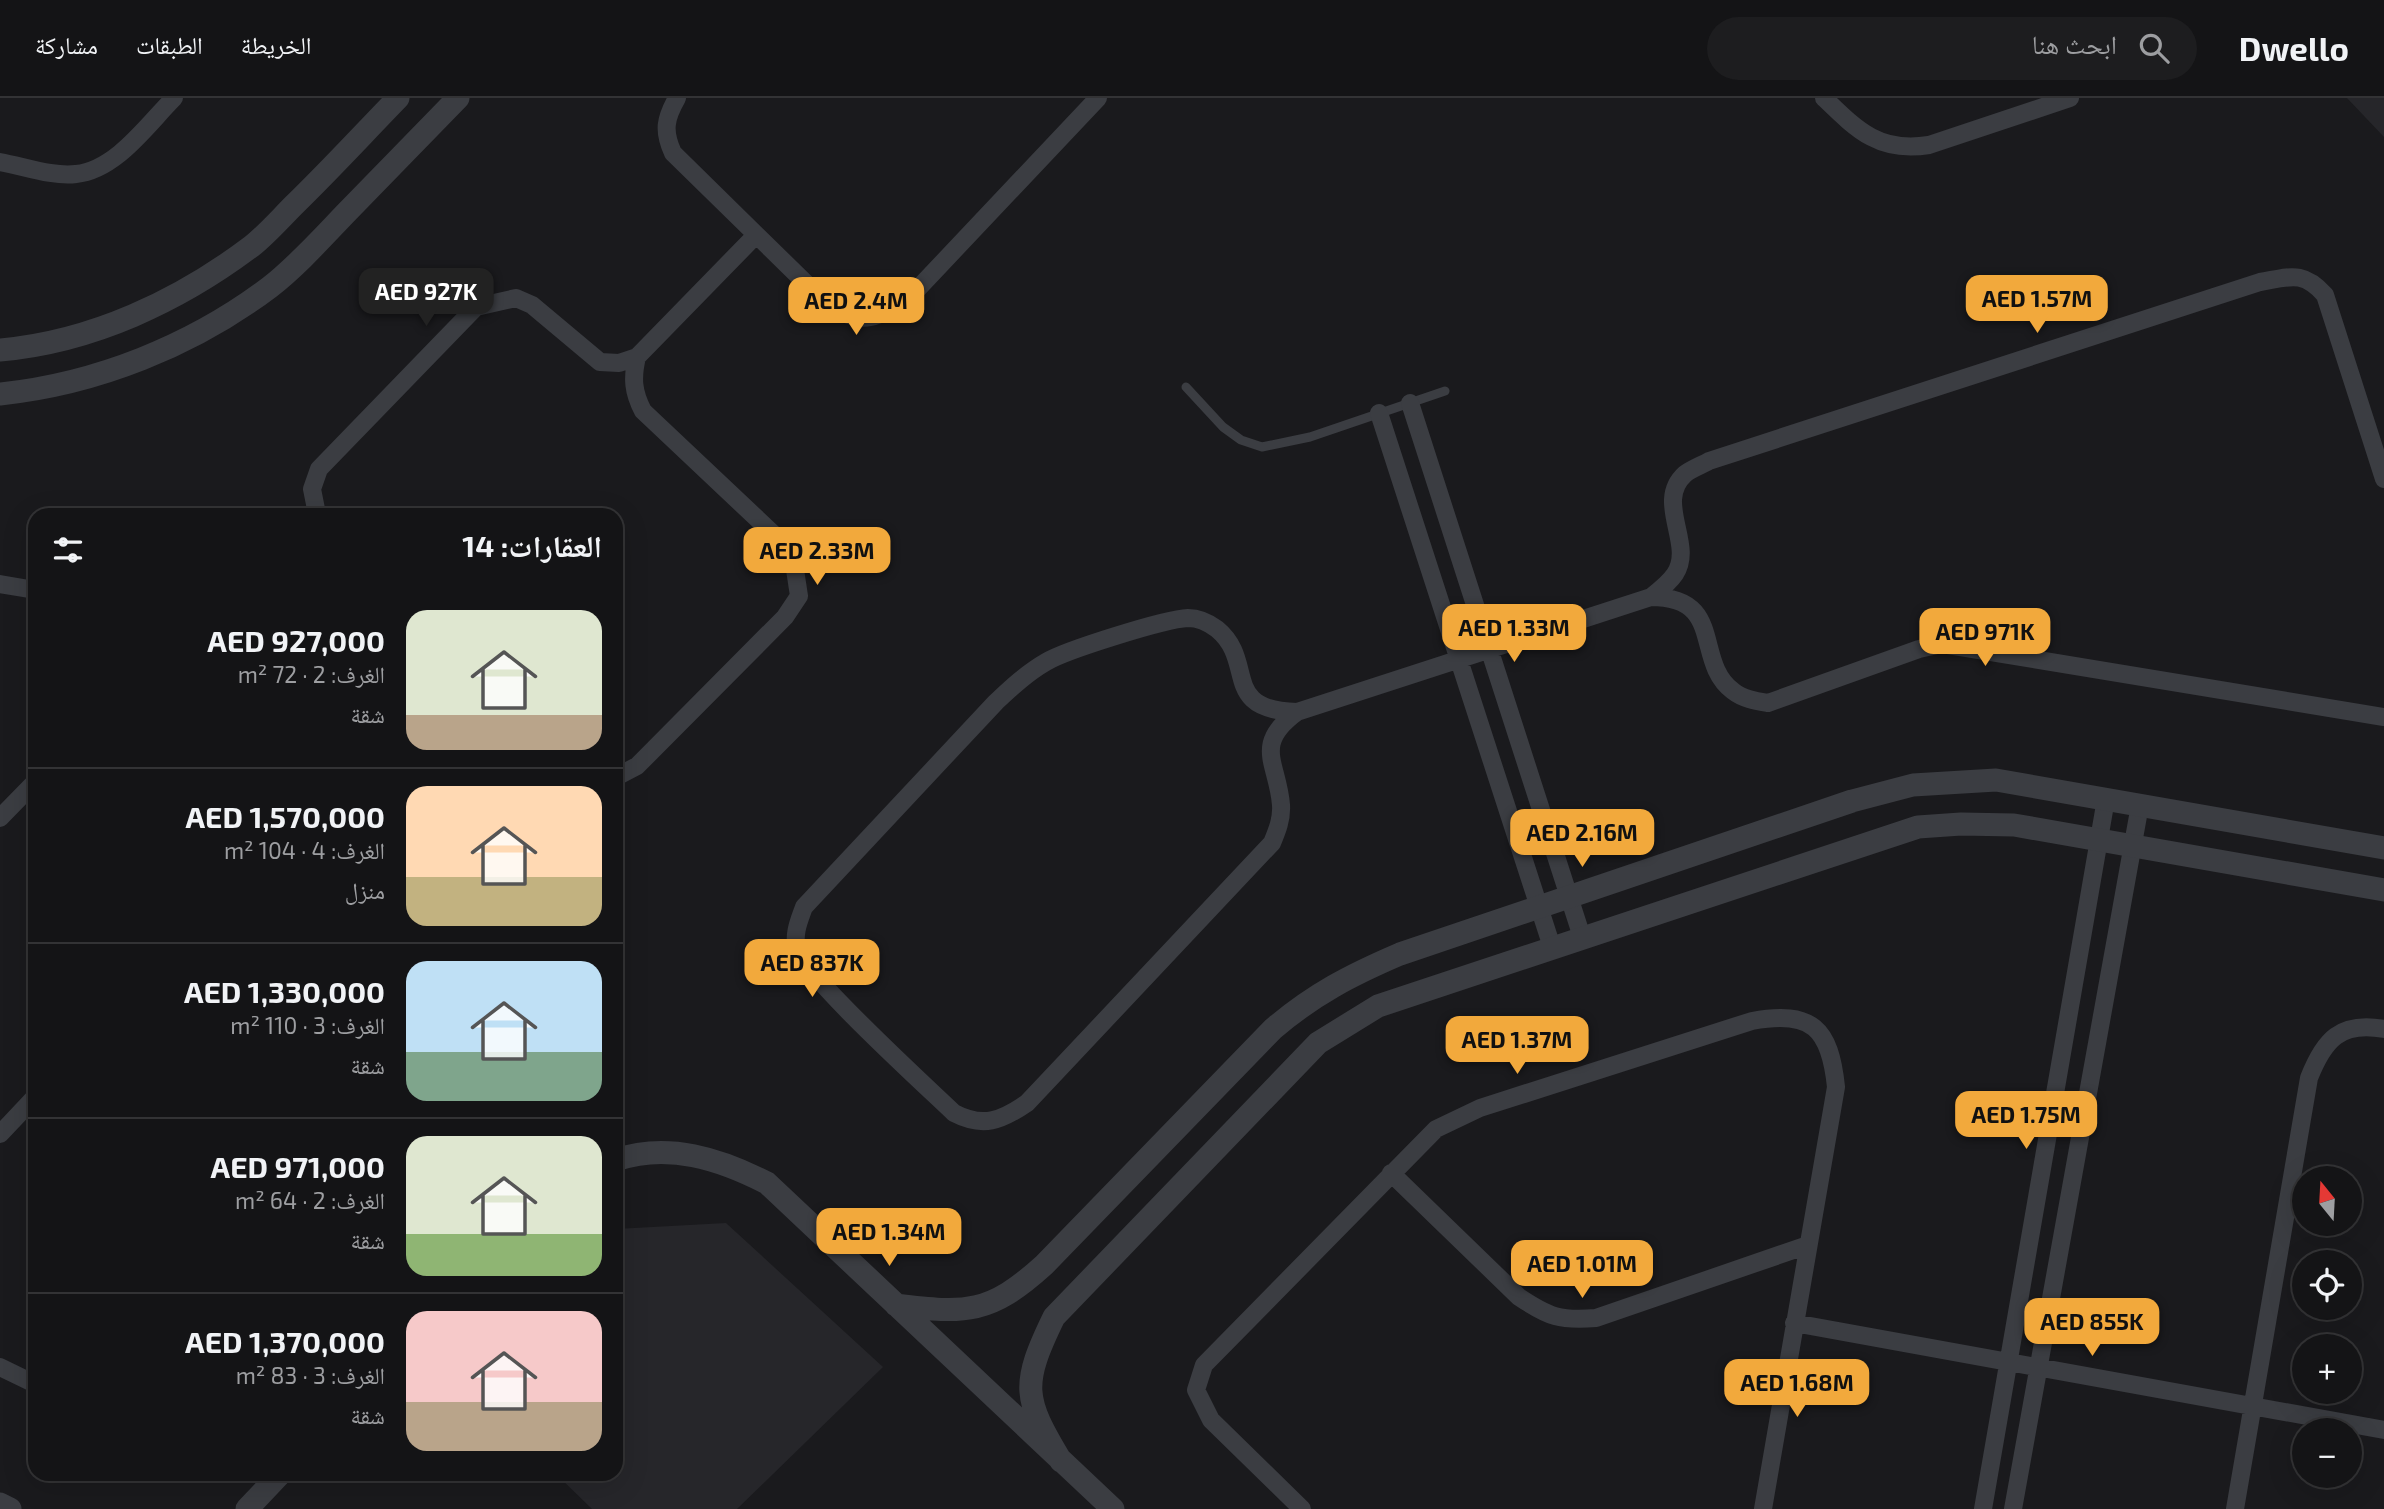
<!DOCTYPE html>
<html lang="ar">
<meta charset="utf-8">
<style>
:root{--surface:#141416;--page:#1d1d1f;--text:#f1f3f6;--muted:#9d9ea1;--line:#333335;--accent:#f2a93c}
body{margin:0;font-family:"Exo 2","Noto Naskh Arabic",sans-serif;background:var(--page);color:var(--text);direction:rtl;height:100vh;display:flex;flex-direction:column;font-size:26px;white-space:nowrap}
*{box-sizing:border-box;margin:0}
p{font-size:23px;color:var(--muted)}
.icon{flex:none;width:38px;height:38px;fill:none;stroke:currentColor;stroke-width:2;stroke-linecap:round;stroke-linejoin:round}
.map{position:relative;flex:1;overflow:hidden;direction:ltr}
.panel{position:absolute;left:28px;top:410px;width:595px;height:973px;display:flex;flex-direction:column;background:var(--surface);border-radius:21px;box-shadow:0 7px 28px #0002,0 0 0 2px var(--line);direction:rtl}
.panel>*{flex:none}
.needle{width:46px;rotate:342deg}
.buttons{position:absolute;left:2292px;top:1068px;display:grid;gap:14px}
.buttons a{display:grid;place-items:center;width:70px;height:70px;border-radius:50%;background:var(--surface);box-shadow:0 7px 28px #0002,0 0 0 2px var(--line);font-size:35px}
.price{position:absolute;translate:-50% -60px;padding:0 16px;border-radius:14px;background:var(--accent);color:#111;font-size:23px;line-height:46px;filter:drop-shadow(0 2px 4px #0008)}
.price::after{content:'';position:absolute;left:50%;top:42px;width:21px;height:16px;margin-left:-10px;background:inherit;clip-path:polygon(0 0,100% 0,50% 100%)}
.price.current{background:#222;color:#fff}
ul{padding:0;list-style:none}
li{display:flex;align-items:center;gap:21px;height:175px;padding:0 21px}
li+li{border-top:2px solid var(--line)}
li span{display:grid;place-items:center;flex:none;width:196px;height:140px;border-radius:21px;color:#555}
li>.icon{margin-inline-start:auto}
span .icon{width:84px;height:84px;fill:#fffc;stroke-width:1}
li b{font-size:30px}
h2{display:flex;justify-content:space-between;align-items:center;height:84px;padding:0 21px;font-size:30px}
header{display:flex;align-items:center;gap:42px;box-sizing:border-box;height:98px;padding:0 35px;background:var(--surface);border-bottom:2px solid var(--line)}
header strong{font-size:33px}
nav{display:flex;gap:38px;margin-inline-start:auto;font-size:24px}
.search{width:490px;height:63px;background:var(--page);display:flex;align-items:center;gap:18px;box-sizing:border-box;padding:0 24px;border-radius:38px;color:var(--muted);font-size:26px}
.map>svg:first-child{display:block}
.built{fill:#26262a}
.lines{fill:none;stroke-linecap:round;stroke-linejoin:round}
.service{stroke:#3b3d42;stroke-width:9}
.minor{stroke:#3b3d42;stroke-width:18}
.tertiary{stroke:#3b3d42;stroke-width:23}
</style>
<header>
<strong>Dwello</strong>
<div class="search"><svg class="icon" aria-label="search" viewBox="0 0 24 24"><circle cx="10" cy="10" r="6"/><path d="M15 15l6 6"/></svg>ابحث هنا</div>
<nav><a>الخريطة</a><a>الطبقات</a><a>مشاركة</a></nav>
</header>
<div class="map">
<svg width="2384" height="1411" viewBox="0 0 2384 1411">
<rect width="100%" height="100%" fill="#1a1a1d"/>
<path class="built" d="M2347,0H2384V39Z
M726,1125L883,1269L737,1411H592L556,1376H616V1131Z"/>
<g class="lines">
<path class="service" d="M1186,289L1223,329L1241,342L1262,349L1310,339L1445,293"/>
<path class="minor" d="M677,0C665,21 663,33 673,55L828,207C863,229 877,220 910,199L1098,0
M1824,0C1858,33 1880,55 1929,47L2070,0
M0,64C23,68 53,79 76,76C116,72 147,27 174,0
M1410,305L1582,839
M1379,315L1552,849
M317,416L312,391L319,371L476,209L516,200L532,207L600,264L619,265L637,259L756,137
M0,486L35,492
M1651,499C1660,492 1669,485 1675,476C1695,446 1654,404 1685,376C1691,371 1702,367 1709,363L2260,184C2290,179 2303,172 2325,197L2384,381
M1297,614C1219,612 1257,564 1217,531C1209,525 1199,520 1188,520C1165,521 1066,552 1046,564C1027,575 1012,589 996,604L804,809C799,823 793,836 797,851C804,877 927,989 954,1015C983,1030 1001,1023 1027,1005L1272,745C1277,733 1282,721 1281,707C1278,665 1252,647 1297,614L1651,499C1726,499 1693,563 1733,593C1743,601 1756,603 1768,605L1919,551L1942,546L2384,619
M616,679L637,668L785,519L799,498L794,465L785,447L643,313C633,294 632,280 637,259
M0,720L35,684
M0,1036L35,999
M1391,1075L1519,1199C1549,1219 1560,1223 1596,1220L1808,1147
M1794,1225L2384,1332
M0,1269L35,1286
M1302,1411L1211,1322L1196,1292L1204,1267L1436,1031L1480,1010L1752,923C1812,912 1830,930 1836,989L1763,1411
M1983,1411L2106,701
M2013,1411L2140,707
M2235,1411L2309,980C2324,942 2340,923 2384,931"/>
<path class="tertiary" d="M0,252C92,244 179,203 252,148C267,136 281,120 294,107C330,72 363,36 398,0
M0,296C96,286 192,248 270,189C297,168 322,140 346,115C383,77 421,38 458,0
M616,1062C668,1044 720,1061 767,1085L1113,1411
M896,1207C966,1216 990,1216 1044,1167L1273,931C1314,896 1351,877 1400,856L1852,703L1913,687L1996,682L2384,750
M1061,1363C1023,1300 1021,1287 1054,1219L1318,945L1378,908L1918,729L1961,726L2014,727L2384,792
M0,1406L10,1411
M247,1411L280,1376"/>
</g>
</svg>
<div class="buttons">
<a><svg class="needle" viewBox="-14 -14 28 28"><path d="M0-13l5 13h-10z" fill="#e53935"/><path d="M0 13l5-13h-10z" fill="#9d9ea1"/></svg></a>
<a><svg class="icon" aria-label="locate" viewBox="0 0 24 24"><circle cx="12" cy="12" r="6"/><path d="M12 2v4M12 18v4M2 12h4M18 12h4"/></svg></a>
<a>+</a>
<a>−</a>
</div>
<b class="price current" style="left:426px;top:230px">AED 927K</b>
<b class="price" style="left:2037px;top:237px">AED 1.57M</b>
<b class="price" style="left:856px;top:239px">AED 2.4M</b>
<b class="price" style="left:817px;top:489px">AED 2.33M</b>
<b class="price" style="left:1514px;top:566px">AED 1.33M</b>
<b class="price" style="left:1985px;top:570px">AED 971K</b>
<b class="price" style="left:1582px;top:771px">AED 2.16M</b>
<b class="price" style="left:812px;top:901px">AED 837K</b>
<b class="price" style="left:1517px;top:978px">AED 1.37M</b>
<b class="price" style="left:2026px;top:1053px">AED 1.75M</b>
<b class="price" style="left:889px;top:1170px">AED 1.34M</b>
<b class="price" style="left:1582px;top:1202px">AED 1.01M</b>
<b class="price" style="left:2092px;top:1260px">AED 855K</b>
<b class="price" style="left:1797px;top:1321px">AED 1.68M</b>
<section class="panel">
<h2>العقارات: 14<svg class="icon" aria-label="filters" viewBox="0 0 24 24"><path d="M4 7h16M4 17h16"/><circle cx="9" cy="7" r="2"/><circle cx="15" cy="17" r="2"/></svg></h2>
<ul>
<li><span style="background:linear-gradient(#dfe7d0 75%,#b9a48a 0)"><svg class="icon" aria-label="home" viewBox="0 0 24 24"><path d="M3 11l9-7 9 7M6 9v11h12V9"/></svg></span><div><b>AED 927,000</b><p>الغرف: 2 · 72 m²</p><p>شقة</p></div></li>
<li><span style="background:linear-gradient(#ffd9b3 65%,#c2b280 0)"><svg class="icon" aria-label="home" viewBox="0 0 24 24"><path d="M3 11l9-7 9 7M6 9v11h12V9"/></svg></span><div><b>AED 1,570,000</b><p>الغرف: 4 · 104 m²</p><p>منزل</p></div></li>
<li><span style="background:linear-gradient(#bfe0f5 65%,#7fa58c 0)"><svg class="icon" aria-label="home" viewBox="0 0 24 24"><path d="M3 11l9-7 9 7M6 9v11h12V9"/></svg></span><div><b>AED 1,330,000</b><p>الغرف: 3 · 110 m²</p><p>شقة</p></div></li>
<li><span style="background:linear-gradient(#dfe7d0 70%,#8fb573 0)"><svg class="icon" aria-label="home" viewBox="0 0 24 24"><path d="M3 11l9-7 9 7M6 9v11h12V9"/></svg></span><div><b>AED 971,000</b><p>الغرف: 2 · 64 m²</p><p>شقة</p></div></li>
<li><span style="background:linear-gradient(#f6c9c9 65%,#b9a48a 0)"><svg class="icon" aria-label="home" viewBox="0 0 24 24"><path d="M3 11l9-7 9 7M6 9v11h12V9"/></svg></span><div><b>AED 1,370,000</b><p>الغرف: 3 · 83 m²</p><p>شقة</p></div></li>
</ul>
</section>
</div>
